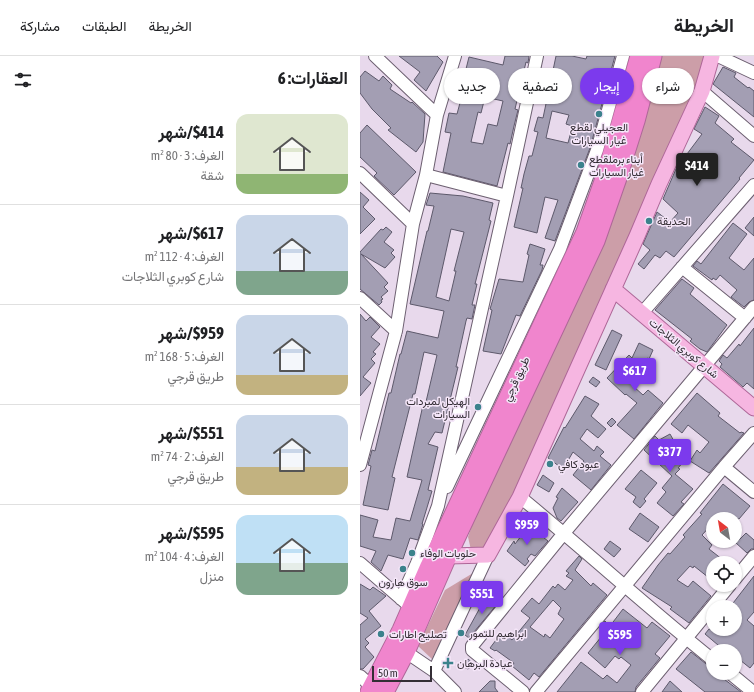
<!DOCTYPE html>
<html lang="ar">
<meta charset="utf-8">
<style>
:root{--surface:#fff;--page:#f2f2f2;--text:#202124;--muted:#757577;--line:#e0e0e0;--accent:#7c3aed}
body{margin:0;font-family:"Asap Condensed",Vazirmatn,sans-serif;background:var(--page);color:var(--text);direction:rtl;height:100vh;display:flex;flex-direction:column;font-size:15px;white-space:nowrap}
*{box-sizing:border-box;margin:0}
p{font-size:13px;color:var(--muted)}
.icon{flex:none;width:22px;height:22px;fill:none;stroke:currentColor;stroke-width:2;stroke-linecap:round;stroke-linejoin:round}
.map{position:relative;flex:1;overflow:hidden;direction:ltr}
.panel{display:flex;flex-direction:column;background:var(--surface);width:360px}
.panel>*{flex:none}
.guide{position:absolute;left:12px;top:12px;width:322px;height:36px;direction:rtl;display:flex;gap:8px}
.needle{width:26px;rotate:329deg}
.controls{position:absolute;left:346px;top:456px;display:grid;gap:8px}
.controls a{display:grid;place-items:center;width:36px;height:36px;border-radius:50%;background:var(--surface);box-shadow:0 1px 3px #0004;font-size:20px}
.scale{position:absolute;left:12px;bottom:10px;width:60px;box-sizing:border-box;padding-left:4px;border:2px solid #342e35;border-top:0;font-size:11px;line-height:14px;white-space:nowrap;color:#342e35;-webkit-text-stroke:3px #f5e6f9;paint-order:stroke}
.price{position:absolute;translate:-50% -34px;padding:0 9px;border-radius:4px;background:var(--accent);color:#fff;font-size:13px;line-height:26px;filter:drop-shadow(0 1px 2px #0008)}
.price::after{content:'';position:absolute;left:50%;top:24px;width:12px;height:9px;margin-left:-6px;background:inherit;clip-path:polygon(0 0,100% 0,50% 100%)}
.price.current{background:#222;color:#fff}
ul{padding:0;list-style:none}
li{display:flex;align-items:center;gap:12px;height:100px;padding:0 12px}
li+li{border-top:1px solid var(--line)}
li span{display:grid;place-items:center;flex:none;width:112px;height:80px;border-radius:12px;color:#555}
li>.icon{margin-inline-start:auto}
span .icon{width:48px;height:48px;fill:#fffc;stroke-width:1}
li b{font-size:17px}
h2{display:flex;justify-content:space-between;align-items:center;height:48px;padding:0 12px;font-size:17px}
.pill{padding:0 14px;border-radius:18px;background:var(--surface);box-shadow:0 1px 3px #0004;font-size:14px;line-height:36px}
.pill.current{background:var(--accent);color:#fff}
header{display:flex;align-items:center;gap:24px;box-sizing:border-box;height:56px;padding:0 20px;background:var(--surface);border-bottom:1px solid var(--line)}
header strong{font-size:19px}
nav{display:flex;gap:22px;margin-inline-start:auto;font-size:14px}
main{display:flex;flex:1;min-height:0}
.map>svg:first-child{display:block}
.green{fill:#cc9ea8}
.building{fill:#a39eb3;stroke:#5d596b;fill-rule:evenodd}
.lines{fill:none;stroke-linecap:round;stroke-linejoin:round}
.minor-casing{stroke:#6c5f70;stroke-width:14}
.major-casing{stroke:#ae6798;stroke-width:17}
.highway-casing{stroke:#ae6798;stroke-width:19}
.minor{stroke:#fff;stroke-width:12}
.major{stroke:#f6b6e1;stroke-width:15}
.highway{stroke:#f085cd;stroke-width:17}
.poi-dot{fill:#3b828c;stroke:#f5e6f9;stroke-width:1.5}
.labels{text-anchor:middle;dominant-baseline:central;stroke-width:3;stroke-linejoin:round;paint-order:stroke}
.poi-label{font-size:11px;fill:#342e35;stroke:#f5e6f9;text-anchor:start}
.street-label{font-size:11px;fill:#342e35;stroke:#f5e6f9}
</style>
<header>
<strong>الخريطة</strong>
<nav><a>الخريطة</a><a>الطبقات</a><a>مشاركة</a></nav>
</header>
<main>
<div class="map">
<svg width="394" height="636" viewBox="0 0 394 636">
<rect width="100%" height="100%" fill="#e8d9ec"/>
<path class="green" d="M299,0H343L344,9L216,304L151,445L126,493L111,494L108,481L114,464Z
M118,514L72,603L58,590L85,534Z"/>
<path class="building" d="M39,0H77L83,6L66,35L54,24L60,16Z
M145,0H169L168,7L166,6L155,53L158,54L154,70L150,88L148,87L137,130L83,116L91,77L85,76L89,57L97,58L108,17H105L109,1L143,9ZM125,41L143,45L137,70L128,68L123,88L111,86L118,56L121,57Z
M196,0H212L226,3L227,0H255L230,92L195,185L185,182L198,144L185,141L177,177L154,171L163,132H161L164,118L169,100H172L178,76L174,75L178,61L183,62ZM192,55L209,59L206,68L212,70V72L208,87L186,82Z
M363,11L376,17L374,21L388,32L389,31L394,35V61L353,28Z
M5,15L19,25L23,20L32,29L30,33L51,47L52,46L65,58L63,86L56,96L28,74L31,72L12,53L0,37V21Z
M345,51L359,60L355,67L374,83L371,86L394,104L379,122L380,123L314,201L306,195L300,202L295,199L284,213L278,208L290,194L283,188L297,156L310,166L318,157L303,143L319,106L326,97L327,98L342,78L334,73Z
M7,69L56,116L34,139L14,120L17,117L0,101V77Z
M0,136L9,144L3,151L15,163L0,178Z
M70,137L103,140L133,147L129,164L131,165L115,228H117L112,249H115L112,263L107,262L106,265L96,311H98L82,377L75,376L68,388L78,391L68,434L72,435L62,468H63L58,484L50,482L43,503L28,499L21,515L11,506L16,495L0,490V459L18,464L13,481L31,484L36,462L50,465L62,424L47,421L63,349L65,350L77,299L64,296L55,338H53L32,421L35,422L28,454L3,449L11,410L8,409L12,394L15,395L29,337H31L40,298H41L47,275L78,282L84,255L50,248L67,175H68L74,150L66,149ZM91,173L104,176L94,215H96L89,245L76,241Z
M394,161V180L385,172Z
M373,167L387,178L369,202L384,214L394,202V244L389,246L384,251L371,241L377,234L360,219L356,224L353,222L352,224L333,210L337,205L341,208Z
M26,171L32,176L24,186L34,194L31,197L35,201L25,212L1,198L28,227L24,231L28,235L21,241L23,243L21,244L22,246L19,249L0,233V196L21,173L23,174Z
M170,188L185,193L180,209H183L182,214L160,260L156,259L141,298L123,295L132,254L130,253L139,223L163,226L169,199L167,198Z
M322,223L334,232L330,238L367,269L347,296L340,293L330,285L332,283L295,254Z
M0,258L6,265L10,261L20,271L11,281L20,288L13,296L16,298L11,303L15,307L3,321L11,327L0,340Z
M394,272V333L387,327L383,331L360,311L362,308L359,305L363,299L367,302L379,288L380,290Z
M252,274L262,279L246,314L235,309Z
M279,287L293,294L289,303L287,302L274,316L280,322L273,330L283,339L288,334L303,347L274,383L257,369L277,347L266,338L265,339L247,322L269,299L272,302Z
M233,321L240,326L236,331L229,326Z
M337,337L360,357L358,360L380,377L381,376L384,377L349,417L330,405L337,394L340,397L349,386L328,369L322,377L311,368Z
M225,340L239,348L231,360L246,373L238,382L227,373L220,383L234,395L237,390L244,396L240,400L251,409L231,434L213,419L224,405L213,396L203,413L188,402L204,371L205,372Z
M252,362L256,366L251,371L247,367Z
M310,378L319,394L316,396L325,404L318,412L320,413L315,418L333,433L321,446L324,448L313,460L297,447L306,436L302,432L312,420L284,394L295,380L299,384Z
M281,414L297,427L284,443L286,445L280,452L273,446L276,441L265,433Z
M183,419L194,427L189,436L177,429Z
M363,428L390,450L379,463H353V467L342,479L352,489L349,493L367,507H353V525L334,510L333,512L330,510L317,524L328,531L333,525L351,540L329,567L310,553L312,551L282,532L298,509L308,497L310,498L325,481L323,479L342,458L340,457Z
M202,432L218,446L201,465L197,462L193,452L198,442L196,441Z
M280,457L299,471L288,486L269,473Z
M168,471L169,472L170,471L188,485L175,500L171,498L167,503L169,505L165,510L147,495L154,485L155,488Z
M386,477L394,484V493H391L387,497L376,487Z
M250,485L261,493L254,501L244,493Z
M219,500L222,503L215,514L231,530L233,527L247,539L179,621L174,617L169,624L152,610L154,607L136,594L135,595L130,592L139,580L142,582L145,578L152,584L170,562L161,555L172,542L179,548L193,530L195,532L198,528L205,534L213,524L206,520L209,517L206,515ZM193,544L201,552L198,558L204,563L190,582L185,578L184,581L170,571Z
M394,520V556L387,564L394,570V607L390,612L375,600V595H365L345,578L349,573H375V551H370Z
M0,528L10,534L13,531L26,540L9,555L21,570L5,583L9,587L5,591L14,601L3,613H0V569L8,562L0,557Z
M127,539L138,547L109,582L105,579Z
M263,553L287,572L292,566L310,580L295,598L300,602L276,631L275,636H197L221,606L243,623L247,619L257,627L271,609L261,601L259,603L255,600L245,612L228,597L246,575L240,571L245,565L250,570Z
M331,596L350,611L349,612L353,615V617H356L381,636H345L316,613Z
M108,603L114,608L108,613L102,610Z
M130,625H135V632L138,636H119Z
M310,625L322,636H302Z"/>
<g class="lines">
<defs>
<path id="minor" d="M15,0L77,59
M358,0L394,17
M342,35L394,80
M0,117L53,168
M66,119L147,140
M322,211L385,262
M0,242L36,275
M282,257L394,129
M0,409L36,275L53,168L66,119L77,59L95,0
M364,411L394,436
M87,431L200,193L237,94L263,0
M160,441C225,494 287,551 353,604
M0,507L46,547
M375,523L394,500
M41,543L57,507L78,450L147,140L177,0
M46,596L74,615L95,636
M74,615L128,499
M370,617L393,636
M0,620L12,631
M163,636L112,594V590L204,477L394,251
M176,636L364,411L394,377
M282,636L370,529"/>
<path id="major" d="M253,233L394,352
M88,500L128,499L160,441L277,180L299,128L342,35L352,0"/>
<path id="highway" d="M9,636L41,574L69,510L225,176L247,114L279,0
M25,636L46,596L88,500L236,185L258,122L276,65L293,0"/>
</defs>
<use href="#minor" class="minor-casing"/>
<use href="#major" class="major-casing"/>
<use href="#highway" class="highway-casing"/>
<use href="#minor" class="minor"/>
<use href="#major" class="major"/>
<use href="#highway" class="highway"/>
</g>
<g class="poi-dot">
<circle cx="239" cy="58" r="4"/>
<circle cx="221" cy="109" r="4"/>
<circle cx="289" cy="165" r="4"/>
<circle cx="118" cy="351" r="4"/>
<circle cx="190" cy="408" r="4"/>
<circle cx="52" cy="497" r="4"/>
<circle cx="43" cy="513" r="4"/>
<circle cx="101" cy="577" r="4"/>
<circle cx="21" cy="578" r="4"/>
<path d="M86 601h4v4h4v4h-4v4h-4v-4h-4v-4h4z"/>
</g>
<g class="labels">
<g class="poi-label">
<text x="239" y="71" text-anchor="middle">العجيلي لقطع<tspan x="239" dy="13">غيار السيارات</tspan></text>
<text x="229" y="103">أبناء برملقطع<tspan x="229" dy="13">غيار السيارات</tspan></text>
<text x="297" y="165">الحديقة</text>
<text x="110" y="345" text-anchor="end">الهيكل لمبردات<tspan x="110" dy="13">السيارات</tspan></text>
<text x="198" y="408">عبود كافي</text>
<text x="60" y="497">حلويات الوفاء</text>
<text x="43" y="526" text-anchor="middle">سوق هارون</text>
<text x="109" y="577">ابراهيم للتمور</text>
<text x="29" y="578">تصليح اطارات</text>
<text x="97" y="607">عيادة البرهان</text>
</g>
<g class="street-label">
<text transform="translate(324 292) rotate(40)">شارع كوبري الثلاجات</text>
<text transform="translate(156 323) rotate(-65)">طريق قرجي</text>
</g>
</g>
</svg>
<div class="controls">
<a><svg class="needle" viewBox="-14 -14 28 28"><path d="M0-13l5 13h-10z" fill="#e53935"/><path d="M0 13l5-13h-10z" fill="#757577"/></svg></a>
<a><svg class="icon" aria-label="locate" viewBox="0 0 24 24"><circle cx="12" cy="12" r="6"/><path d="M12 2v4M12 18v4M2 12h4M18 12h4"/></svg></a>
<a>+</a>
<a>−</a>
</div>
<div class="scale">50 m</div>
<b class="price current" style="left:337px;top:131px">$414</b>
<b class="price" style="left:275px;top:336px">$617</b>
<b class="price" style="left:310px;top:417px">$377</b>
<b class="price" style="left:167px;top:490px">$959</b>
<b class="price" style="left:122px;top:559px">$551</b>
<b class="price" style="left:260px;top:600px">$595</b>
<div class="guide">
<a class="pill">شراء</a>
<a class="pill current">إيجار</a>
<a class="pill">تصفية</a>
<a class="pill">جديد</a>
</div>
</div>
<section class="panel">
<h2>العقارات: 6<svg class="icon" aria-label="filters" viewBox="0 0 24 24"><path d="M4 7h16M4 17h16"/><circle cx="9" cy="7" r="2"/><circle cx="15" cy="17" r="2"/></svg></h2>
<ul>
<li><span style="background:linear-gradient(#dfe7d0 75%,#8fb573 0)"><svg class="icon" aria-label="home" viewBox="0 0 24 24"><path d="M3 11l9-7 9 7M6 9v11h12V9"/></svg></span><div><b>$414/شهر</b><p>الغرف: 3 · 80 m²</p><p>شقة</p></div></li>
<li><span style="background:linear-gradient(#c9d6e8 70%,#7fa58c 0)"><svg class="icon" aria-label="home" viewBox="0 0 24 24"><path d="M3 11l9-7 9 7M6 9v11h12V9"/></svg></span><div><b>$617/شهر</b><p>الغرف: 4 · 112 m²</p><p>شارع كوبري الثلاجات</p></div></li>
<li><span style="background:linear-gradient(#c9d6e8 75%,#c2b280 0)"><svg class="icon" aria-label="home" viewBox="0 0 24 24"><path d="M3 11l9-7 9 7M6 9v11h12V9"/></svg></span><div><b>$959/شهر</b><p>الغرف: 5 · 168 m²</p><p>طريق قرجي</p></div></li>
<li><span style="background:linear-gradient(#c9d6e8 65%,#c2b280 0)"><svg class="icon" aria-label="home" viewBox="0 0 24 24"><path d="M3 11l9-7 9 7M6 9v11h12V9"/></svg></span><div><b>$551/شهر</b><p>الغرف: 2 · 74 m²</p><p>طريق قرجي</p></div></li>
<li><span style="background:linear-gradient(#bfe0f5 60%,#7fa58c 0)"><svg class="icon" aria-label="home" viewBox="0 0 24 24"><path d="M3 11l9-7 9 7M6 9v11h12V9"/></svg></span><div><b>$595/شهر</b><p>الغرف: 4 · 104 m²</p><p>منزل</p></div></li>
</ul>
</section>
</main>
